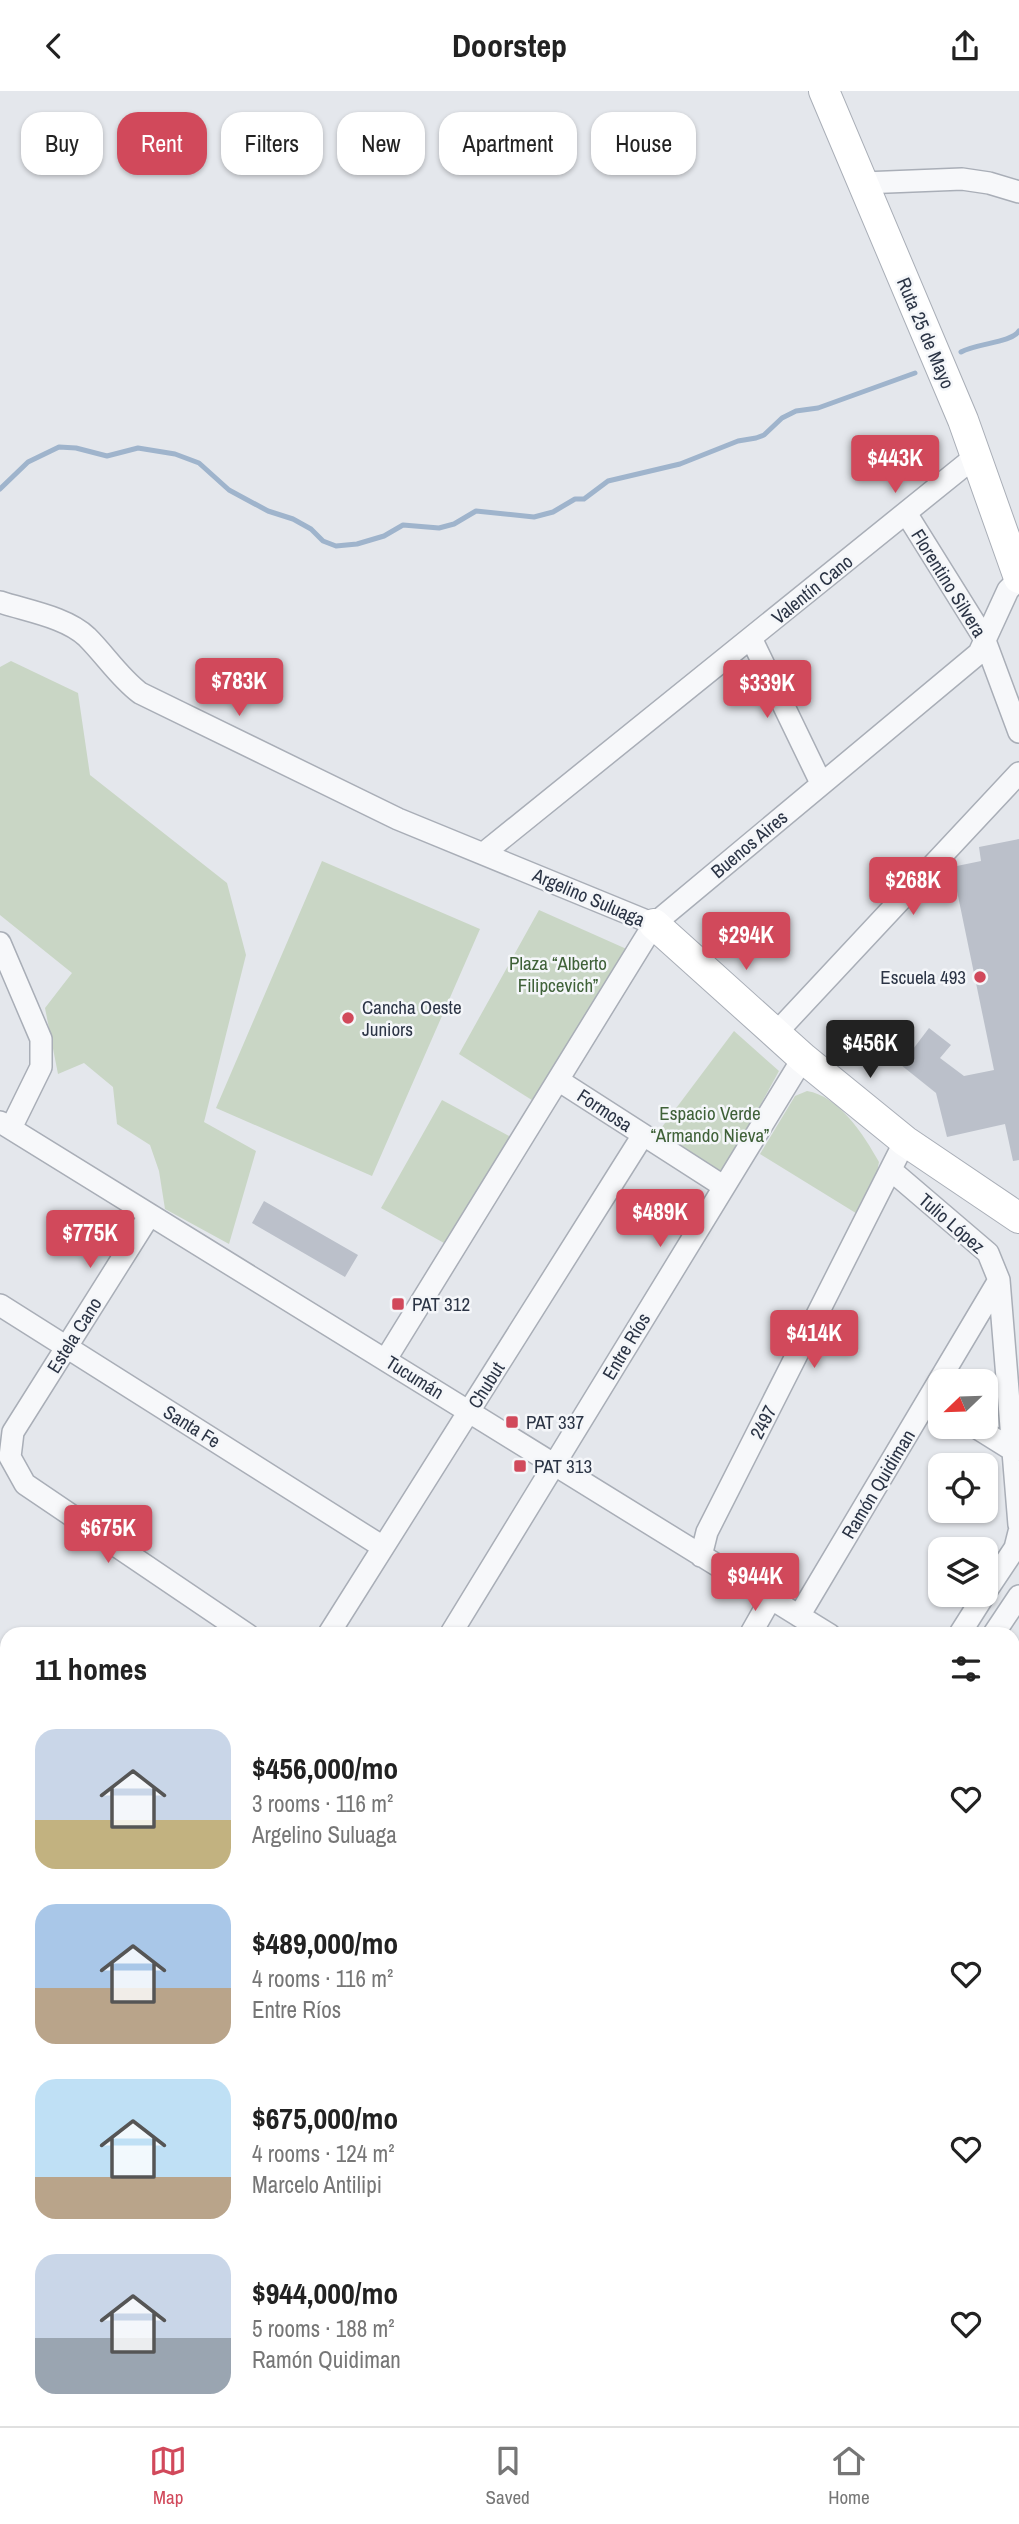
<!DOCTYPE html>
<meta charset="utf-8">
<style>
:root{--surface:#fff;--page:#f6f6f6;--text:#222;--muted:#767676;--line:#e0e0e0;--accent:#d1495b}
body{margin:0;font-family:"Archivo Narrow",sans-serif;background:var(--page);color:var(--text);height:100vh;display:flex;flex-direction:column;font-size:26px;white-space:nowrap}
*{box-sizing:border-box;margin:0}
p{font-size:23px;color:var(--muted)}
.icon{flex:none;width:38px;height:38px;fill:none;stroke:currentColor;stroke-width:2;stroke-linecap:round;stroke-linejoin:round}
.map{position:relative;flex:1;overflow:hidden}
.panel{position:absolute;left:0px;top:1536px;width:1020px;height:800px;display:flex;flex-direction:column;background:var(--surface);border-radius:21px 21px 0 0;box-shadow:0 2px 5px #0004}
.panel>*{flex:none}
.guide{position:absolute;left:21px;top:21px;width:978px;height:63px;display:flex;gap:14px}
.needle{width:46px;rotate:247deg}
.controls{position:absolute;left:928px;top:1278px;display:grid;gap:14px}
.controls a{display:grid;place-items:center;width:70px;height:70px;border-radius:14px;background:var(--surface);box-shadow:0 2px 5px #0004;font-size:35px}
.price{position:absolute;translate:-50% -60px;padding:0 16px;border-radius:7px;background:var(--accent);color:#fff;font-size:23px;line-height:46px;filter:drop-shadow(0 2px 4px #0008)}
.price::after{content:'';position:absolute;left:50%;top:42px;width:21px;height:16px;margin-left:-10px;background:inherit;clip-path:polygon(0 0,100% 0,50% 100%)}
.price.active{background:#222;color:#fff}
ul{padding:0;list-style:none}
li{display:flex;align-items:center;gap:21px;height:175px;padding:0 35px}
li span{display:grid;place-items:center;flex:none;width:196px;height:140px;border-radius:21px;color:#555}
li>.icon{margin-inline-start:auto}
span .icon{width:84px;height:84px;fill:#fffc;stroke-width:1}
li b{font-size:30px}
h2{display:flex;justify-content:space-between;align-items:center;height:84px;padding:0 35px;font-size:30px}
.tag{padding:0 24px;border-radius:21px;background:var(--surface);box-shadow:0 2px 5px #0004;font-size:24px;line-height:63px}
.tag.active{background:var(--accent);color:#fff}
header{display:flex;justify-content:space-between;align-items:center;height:91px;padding:0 35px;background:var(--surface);font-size:32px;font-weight:700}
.menu{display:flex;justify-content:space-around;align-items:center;height:98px;border-top:2px solid var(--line);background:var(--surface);font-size:19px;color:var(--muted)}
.menu a{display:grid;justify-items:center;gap:4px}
.menu .active{color:var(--accent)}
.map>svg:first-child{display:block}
.green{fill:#c9d6c5}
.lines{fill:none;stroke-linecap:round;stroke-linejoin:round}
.stream{stroke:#9fb4cc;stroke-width:5}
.building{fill:#bbc0ca}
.street-casing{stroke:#a9aeb7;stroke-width:24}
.secondary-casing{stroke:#a9aeb7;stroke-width:32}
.street{stroke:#f7f8fa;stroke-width:21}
.secondary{stroke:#fff;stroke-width:30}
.poi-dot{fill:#d1495b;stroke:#f4f6f9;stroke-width:2.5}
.labels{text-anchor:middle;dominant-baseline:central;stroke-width:5;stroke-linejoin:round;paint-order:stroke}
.street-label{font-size:19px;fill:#2b3445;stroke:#f4f6f9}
.park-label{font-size:19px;fill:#3f6138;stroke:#f4f6f9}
.poi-label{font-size:19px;fill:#2b3445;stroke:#f4f6f9;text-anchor:start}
</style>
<header><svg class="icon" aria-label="back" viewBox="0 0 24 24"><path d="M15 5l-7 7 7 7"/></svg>Doorstep<svg class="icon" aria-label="share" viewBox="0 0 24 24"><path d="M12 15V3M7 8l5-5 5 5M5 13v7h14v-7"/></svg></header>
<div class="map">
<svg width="1019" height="2335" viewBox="0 0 1019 2335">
<rect width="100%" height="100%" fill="#e4e7ec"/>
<path class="green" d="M11,570L78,602L90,684L227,792L246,864L204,1031L256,1060L229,1153L165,1118L159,1080L150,1054L117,1033L113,996L84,972L58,983L45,917L72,882L0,824V576Z
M322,770L480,838L372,1085L216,1017Z
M539,819L631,860L535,1011L459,963Z
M734,940L779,980L721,1086L656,1044Z
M807,1000C839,1005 864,1044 879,1071L872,1107L859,1124L760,1063L795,1005Z
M442,1009L511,1046L444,1152L381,1117Z"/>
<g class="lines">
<path class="stream" d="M961,261C977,252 1011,252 1019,240
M0,398L28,371L59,356L76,357L107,365L138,357L175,363L199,372L229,399L268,420L293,428L311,438L323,450L336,455L357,453L384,445L403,434L439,437L454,433L476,420L534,426L553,421L575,408H584L608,390L680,373L738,350L756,347L764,344L782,327L796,320L818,317L915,282"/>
</g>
<path class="building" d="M1019,748V1069L1013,1070L1005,1033L947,1046L936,1002L901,974L929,937L951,954L940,967L964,985L994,979L952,776L981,770L979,756Z
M264,1110L358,1164L345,1186L252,1132Z"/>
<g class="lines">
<defs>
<path id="street" d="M863,92L962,88L989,92L1019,101
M906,422L984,547L1019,641
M0,511C27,520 66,526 87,546C106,565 119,586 140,602L398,728L654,833
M751,547L821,692
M484,762L976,365
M0,852L41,948V976L11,1037
M776,942L1019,682
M558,989L723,1095
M0,1031L830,1544
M892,1080L988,1162L999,1189L1019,1434
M149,1125L13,1341L10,1366L25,1393L248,1544
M0,1214L383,1456
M386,1268L654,833L979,562L1008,499L1019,488
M974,1335L1014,1360
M701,1465L707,1441L905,1050
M985,1502L1015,1457L1019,1441
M799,1525L999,1189
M328,1544L643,1044
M450,1544L803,967
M750,1544L771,1507
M959,1544L985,1503
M993,1544L1019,1505
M1013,1659L1019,1662
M1013,1847L1019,1851
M1013,1941L1019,1932
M1013,2004L1019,2002"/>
<path id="secondary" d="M824,0L963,329L1019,487
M654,833L803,967L905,1050L1019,1127"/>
</defs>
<use href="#street" class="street-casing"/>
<use href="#secondary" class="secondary-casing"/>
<use href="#street" class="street"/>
<use href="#secondary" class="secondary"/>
</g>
<g class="poi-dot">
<circle cx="980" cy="886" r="7"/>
<circle cx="348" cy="927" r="7"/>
<rect x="391" y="1206" width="14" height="14" rx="3.5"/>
<rect x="505" y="1324" width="14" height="14" rx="3.5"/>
<rect x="513" y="1368" width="14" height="14" rx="3.5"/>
</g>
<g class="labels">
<g class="street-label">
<text transform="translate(926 242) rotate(67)">Ruta 25 de Mayo</text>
<text transform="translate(949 492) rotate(58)">Florentino Silvera</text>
<text transform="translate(812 498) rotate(-39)">Valentín Cano</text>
<text transform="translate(749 753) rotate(-40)">Buenos Aires</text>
<text transform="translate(589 806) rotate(23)">Argelino Suluaga</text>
<text transform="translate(605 1019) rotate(33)">Formosa</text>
<text transform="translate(952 1132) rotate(41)">Tulio López</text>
<text transform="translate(74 1244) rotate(-58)">Estela Cano</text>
<text transform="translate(626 1255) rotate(-59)">Entre Ríos</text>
<text transform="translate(415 1286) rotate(32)">Tucumán</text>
<text transform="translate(486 1294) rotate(-58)">Chubut</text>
<text transform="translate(763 1331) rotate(-63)">2497</text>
<text transform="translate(192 1335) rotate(32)">Santa Fe</text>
<text transform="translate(878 1393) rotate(-59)">Ramón Quidiman</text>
</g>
<g class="park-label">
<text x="558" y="872">Plaza “Alberto<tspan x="558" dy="22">Filipcevich”</tspan></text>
<text x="710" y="1022">Espacio Verde<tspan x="710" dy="22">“Armando Nieva”</tspan></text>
</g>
<g class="poi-label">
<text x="966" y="886" text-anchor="end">Escuela 493</text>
<text x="362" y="916">Cancha Oeste<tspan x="362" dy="22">Juniors</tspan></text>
<text x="412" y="1213">PAT 312</text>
<text x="526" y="1331">PAT 337</text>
<text x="534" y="1375">PAT 313</text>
</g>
</g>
</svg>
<div class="controls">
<a><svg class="needle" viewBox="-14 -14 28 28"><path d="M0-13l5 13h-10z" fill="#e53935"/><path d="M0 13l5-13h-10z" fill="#767676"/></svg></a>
<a><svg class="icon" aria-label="locate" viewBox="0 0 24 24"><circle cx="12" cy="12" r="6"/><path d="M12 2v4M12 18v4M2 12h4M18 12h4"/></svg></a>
<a><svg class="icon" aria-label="layers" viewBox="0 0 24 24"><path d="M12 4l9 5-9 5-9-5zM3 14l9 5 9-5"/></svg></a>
</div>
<b class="price" style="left:895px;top:404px">$443K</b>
<b class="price" style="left:239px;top:627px">$783K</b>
<b class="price" style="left:767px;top:629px">$339K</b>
<b class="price" style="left:913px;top:826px">$268K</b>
<b class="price" style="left:746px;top:881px">$294K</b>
<b class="price active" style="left:870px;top:989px">$456K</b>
<b class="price" style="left:660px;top:1158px">$489K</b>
<b class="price" style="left:90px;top:1179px">$775K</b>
<b class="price" style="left:814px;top:1279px">$414K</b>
<b class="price" style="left:108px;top:1474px">$675K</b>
<b class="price" style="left:755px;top:1522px">$944K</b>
<div class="guide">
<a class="tag">Buy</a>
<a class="tag active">Rent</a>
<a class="tag">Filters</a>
<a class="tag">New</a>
<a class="tag">Apartment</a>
<a class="tag">House</a>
</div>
<section class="panel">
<h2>11 homes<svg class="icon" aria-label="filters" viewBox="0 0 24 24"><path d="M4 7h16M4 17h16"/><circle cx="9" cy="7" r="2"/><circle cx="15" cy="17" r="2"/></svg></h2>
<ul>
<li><span style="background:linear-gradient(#c9d6e8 65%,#c2b280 0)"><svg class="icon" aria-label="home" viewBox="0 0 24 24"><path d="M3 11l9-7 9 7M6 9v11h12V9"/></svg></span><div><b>$456,000/mo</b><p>3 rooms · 116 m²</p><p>Argelino Suluaga</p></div><svg class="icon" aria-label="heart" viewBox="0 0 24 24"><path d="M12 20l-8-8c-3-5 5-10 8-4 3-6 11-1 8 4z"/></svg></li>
<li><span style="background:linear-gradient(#a9c7e8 60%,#b9a48a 0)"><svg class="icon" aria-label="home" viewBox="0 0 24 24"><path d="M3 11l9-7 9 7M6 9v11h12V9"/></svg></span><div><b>$489,000/mo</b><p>4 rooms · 116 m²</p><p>Entre Ríos</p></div><svg class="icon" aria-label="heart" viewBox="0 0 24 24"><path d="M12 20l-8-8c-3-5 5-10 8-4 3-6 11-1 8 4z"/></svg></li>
<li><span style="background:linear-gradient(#bfe0f5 70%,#b9a48a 0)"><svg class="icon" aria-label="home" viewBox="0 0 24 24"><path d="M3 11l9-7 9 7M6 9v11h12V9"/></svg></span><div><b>$675,000/mo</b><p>4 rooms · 124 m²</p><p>Marcelo Antilipi</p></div><svg class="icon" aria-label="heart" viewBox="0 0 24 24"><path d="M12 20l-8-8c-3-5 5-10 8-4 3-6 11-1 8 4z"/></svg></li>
<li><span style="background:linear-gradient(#c9d6e8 60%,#9aa5b1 0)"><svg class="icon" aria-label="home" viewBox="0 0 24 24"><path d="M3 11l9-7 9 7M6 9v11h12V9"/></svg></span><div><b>$944,000/mo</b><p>5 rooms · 188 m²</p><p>Ramón Quidiman</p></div><svg class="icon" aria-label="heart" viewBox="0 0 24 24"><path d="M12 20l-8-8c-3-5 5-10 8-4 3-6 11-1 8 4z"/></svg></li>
</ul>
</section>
</div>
<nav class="menu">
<a class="active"><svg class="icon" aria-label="map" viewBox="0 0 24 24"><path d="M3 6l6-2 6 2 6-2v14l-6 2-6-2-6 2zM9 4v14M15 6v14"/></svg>Map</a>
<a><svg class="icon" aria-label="saved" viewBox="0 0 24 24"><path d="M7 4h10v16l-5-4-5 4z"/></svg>Saved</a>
<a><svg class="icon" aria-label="home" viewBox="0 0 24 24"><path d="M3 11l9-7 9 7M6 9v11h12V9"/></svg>Home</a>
</nav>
